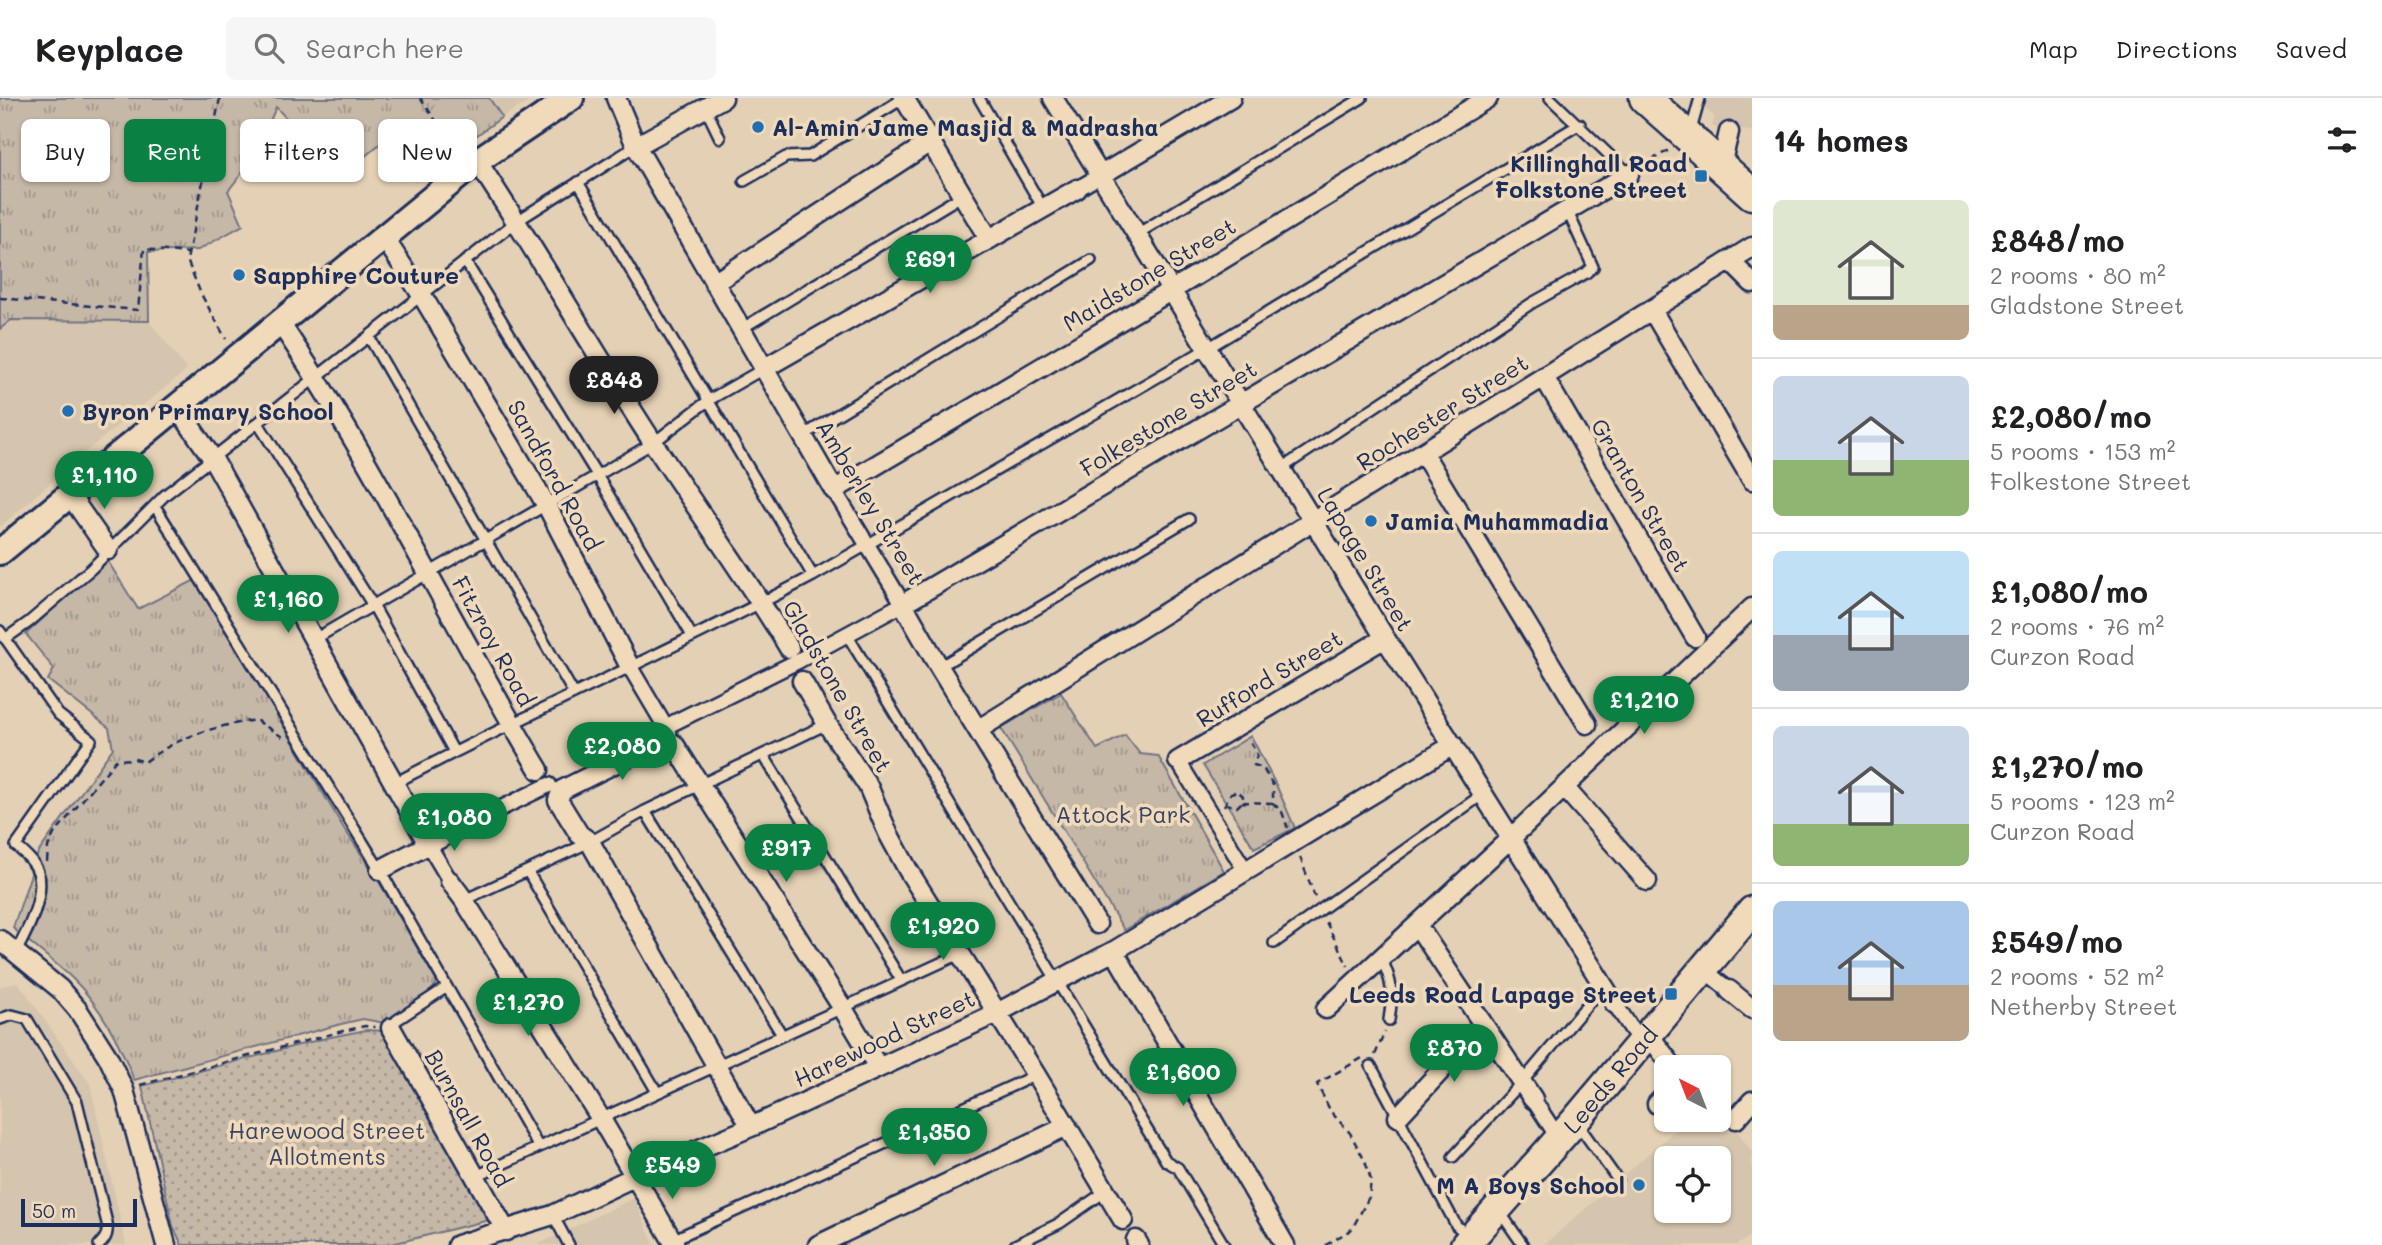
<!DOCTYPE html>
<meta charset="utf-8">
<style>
:root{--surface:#fff;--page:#f6f6f6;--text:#202124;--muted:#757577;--line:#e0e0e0;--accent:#0b8043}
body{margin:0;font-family:Mali,sans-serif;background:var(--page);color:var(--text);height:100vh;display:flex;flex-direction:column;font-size:26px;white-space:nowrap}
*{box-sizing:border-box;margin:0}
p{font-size:23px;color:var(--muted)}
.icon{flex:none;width:38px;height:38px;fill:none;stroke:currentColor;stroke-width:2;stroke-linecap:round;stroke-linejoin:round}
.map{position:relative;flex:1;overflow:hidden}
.side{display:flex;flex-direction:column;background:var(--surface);width:630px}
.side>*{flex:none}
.guide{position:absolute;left:21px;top:21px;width:665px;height:63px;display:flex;gap:14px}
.needle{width:46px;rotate:318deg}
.tools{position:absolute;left:1654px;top:957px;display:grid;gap:14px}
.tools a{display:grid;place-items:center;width:77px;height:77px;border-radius:10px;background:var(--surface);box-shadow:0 2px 5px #0004;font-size:35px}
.scale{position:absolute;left:21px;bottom:18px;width:116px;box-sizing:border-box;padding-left:7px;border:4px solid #1b2f5e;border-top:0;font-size:19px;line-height:24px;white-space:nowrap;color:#1b2f5e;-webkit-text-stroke:5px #f1dab9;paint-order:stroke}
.price{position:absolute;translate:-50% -60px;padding:0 16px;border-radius:24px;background:var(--accent);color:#fff;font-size:23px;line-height:46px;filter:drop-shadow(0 2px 4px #0008)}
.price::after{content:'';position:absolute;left:50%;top:42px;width:21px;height:16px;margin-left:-10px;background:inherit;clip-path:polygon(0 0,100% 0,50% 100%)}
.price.current{background:#222;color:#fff}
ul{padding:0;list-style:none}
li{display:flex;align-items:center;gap:21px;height:175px;padding:0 21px}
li+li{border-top:2px solid var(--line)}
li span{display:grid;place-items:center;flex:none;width:196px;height:140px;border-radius:10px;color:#555}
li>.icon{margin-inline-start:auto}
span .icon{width:84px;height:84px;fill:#fffc;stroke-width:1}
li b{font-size:30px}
h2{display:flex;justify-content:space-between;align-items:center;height:84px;padding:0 21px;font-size:30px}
.tag{padding:0 24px;border-radius:10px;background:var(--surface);box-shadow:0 2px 5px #0004;font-size:24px;line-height:63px}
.tag.current{background:var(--accent);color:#fff}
header{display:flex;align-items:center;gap:42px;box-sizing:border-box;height:98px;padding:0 35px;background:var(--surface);border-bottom:2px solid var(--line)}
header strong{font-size:33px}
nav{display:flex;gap:38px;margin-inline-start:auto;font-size:24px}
.search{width:490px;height:63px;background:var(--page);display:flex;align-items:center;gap:18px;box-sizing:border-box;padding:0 24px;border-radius:10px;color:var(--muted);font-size:26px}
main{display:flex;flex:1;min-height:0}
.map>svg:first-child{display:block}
.built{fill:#d5c4ae;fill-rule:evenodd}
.park{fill:url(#park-tufts);stroke:#707482;stroke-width:2}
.garden{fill:url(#garden-dots);stroke:#707482;stroke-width:2}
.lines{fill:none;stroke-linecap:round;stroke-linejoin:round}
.service-casing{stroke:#1b2f5e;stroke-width:14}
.pedestrian-casing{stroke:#1b2f5e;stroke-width:19}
.minor-casing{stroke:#1b2f5e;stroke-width:23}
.secondary-casing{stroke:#1b2f5e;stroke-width:30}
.primary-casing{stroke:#1b2f5e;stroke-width:33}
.trunk-casing{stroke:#1b2f5e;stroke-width:35}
.path{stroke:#1b2f5e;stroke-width:2.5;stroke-dasharray:7 5;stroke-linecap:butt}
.service{stroke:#f1dab9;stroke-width:9}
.pedestrian{stroke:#f1dab9;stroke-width:14}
.minor{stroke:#f1dab9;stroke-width:18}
.secondary{stroke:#f1dab9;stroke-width:24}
.primary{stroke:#f1dab9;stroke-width:28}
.trunk{stroke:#f1dab9;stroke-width:30}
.poi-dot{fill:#1f6fb2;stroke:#f1dab9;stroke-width:2.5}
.labels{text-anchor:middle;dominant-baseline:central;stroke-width:7;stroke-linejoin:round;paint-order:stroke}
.poi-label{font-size:23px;font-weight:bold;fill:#1b2f5e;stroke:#f1dab9;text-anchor:start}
.street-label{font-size:23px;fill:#1b2f5e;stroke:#f1dab9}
.park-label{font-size:23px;fill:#354469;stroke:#f1dab9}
</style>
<header>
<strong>Keyplace</strong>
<div class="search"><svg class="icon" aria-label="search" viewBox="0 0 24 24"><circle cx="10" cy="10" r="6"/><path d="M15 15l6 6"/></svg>Search here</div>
<nav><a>Map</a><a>Directions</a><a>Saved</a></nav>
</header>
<main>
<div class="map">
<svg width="1752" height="1147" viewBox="0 0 1752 1147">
<defs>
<pattern id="park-tufts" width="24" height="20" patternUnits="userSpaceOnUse" patternTransform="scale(1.75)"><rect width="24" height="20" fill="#c6b8a7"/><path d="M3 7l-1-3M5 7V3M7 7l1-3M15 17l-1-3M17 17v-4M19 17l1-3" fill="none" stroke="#a0968b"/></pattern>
<pattern id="garden-dots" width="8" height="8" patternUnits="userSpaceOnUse" patternTransform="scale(1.75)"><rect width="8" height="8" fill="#c6b8a7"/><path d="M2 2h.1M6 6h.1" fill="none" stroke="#a0968b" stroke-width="1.8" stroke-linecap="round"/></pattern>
</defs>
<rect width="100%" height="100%" fill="#e4d0b4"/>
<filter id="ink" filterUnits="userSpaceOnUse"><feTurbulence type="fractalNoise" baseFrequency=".0143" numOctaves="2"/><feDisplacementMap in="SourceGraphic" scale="14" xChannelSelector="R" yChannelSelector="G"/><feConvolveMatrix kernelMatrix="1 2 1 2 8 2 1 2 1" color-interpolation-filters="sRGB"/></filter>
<g filter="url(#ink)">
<path class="built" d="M489,0H535L502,19Z
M1705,0H1752V34L1729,27L1721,34L1712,27L1715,19L1703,9Z
M11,222L149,223L187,272L85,354L0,429V231Z
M18,884L90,986L126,1147H0V889Z
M1719,1020H1729L1752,1055V1137L1737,1147H1544L1687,1022H1718ZM1666,1060H1718V1113H1666Z
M634,1100L654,1147H537Z"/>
<path class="park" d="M0,0H489L502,19L415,82L381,45L340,79L276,9L254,60L228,93L243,127L198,152L148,154L149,223L11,222L0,231Z
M107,462L138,511L197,481L343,729L375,777L437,884L430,895L385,925L363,921L341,926L134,982C120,945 101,908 72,880C53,862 32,847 13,830L38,755L113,650L109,630L48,582L54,571L26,536Z
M1061,595L1097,651L1125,637L1140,656L1158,658L1224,773L1124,832L1001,630Z
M1251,638L1277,689L1295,730L1254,750L1203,667Z"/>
<path class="garden" d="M366,932L385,933V940L441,1032L489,1122L388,1147H182L173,1128L142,988L326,940Z"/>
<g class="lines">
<defs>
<path id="service" d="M979,0L1043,110
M1550,0L1629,76
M705,9L720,40
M1691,32L1700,0
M744,83L786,59L810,58L904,0
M578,84L813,478
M1137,136L1362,0
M465,163L597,377L692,538
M741,231L963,97
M369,239L574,596
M258,325L374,509L454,654
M804,337L1091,162
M1282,370L1532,205L1586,175L1593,169L1567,112
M155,408L380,772L538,1048
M0,533L58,616L91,642L16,748C24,755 34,763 38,774C46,797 27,834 16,854
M846,535L1166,1063L1178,1070L1224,1147
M5,541L29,524L91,471L165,397L517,123L636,48
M313,542L653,345L709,302L763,271
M939,569L1189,421
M764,658L901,882
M393,686C531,613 675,551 813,478L1208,250L1580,26
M645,713L782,937
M528,774L657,994
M464,802L590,744L645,713L827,626
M1274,845L1483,696
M1381,860C1393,884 1393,896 1389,922
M0,921L12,917L27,921L77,1004L107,1125C108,1134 107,1140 99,1147
M391,930L397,922L447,889
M1371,968L1456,1127L1467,1137
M1577,1025L1617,1081
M1453,1059L1522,984L1603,888
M474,1079L960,856
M1500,1114L1523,1147
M553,1117L569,1147
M672,1142L1036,977
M1015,1147L1060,1125L1106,1093"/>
<path id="pedestrian" d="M1077,91L1101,77
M630,569L669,635
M665,629L796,564L903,506L834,392
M1178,663L1245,772
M462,729L549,687
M428,746L450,783
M1703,871L1729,892
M1615,906L1641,945
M1533,1001L1559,1041"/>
<path id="minor" d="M616,0L636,48L834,392L1172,192L1488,0
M904,0L989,141
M1053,0L1385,540L1615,906
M636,48L723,0
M477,63C539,156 593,253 654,346C699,415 747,480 789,550
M1721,68L1729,34
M1101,77L1231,0
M383,138L423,199L547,408L630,569
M1730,163L1752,185
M714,185L930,44
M1652,212L1752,382
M280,225C377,368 450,524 539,672
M763,271L1077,91
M1544,279L1695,539
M177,309L213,361L428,746
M1423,355L1587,626
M69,396L108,452
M802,583L827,626L868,688L888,735L908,772L1036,977L1123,1122
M979,631L1752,149
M1178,663L1385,540
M1564,689L1647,783
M380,772L462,729
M450,783L464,802L601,1021L675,1147
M1097,826L939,569L903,506L1629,76
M1417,827L1533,1001
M0,842L60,891L78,912L108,959L124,992L166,1147
M1114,853L1285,1147
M1729,892L1752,911
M1326,911L1511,740L1752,510
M391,930L506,1133
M1648,936L1674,970
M1657,1006L1666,997
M1398,1019L1482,928
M1736,1021L1752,1003
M751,1029L590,744L579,736L558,702L562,692L662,642L674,646L842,909L878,969
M1136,1142L1139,1147
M457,1147L553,1117L636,1078L751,1029L997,915L1114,853L1453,647
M818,1147L1067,1028"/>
<path id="secondary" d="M0,454L477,63L571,0"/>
<g id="primary">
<path id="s1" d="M1465,1147L1575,1023L1752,813"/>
</g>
<path id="trunk" d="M1645,0L1752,96"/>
</defs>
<use href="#service" class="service-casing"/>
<use href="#pedestrian" class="pedestrian-casing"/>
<use href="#minor" class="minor-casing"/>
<use href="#secondary" class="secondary-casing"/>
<use href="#primary" class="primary-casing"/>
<use href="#trunk" class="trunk-casing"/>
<path class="path" d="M220,0L187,162L201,196L226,241
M420,0L457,53
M1641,68L1669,52
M0,200L138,212L144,151L188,155
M1242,704L1273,705V687L1263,670L1254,667L1257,657L1249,641
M1273,705L1282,714L1288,730
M1224,708L1231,695L1238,693L1243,698L1242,704L1237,709L1227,706
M1300,759L1316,802
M47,764L48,749L54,736L116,662L135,661L145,664C178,638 216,628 256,622L284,640
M1326,824L1348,868
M1375,957L1385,934
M140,987L343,933L365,928L375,929
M1326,1147L1352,1131L1369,1099L1371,1082L1365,1063L1350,1035L1331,1014L1317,986L1362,960"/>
<use href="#service" class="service"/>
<use href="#pedestrian" class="pedestrian"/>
<use href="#minor" class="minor"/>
<use href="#secondary" class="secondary"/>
<use href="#primary" class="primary"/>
<use href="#trunk" class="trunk"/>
</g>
</g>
<g class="poi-dot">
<circle cx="758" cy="29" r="7"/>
<rect x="1694" y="71" width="14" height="14" rx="3.5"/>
<circle cx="239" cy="177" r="7"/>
<circle cx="68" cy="313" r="7"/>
<circle cx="1371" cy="423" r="7"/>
<rect x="1664" y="889" width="14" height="14" rx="3.5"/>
<circle cx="1639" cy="1087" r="7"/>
</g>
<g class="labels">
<g class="poi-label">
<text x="772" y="29">Al-Amin Jame Masjid &amp; Madrasha</text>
<text x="1687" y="65" text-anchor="end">Killinghall Road<tspan x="1687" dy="26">Folkstone Street</tspan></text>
<text x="253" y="177">Sapphire Couture</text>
<text x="82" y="313">Byron Primary School</text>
<text x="1385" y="423">Jamia Muhammadia</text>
<text x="1657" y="896" text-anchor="end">Leeds Road Lapage Street</text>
<text x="1625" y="1087" text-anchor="end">M A Boys School</text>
</g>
<g class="street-label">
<text transform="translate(1149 176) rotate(-31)">Maidstone Street</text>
<text transform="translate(1442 314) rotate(-32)">Rochester Street</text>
<text transform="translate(1168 320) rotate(-31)">Folkestone Street</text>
<text transform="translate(555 377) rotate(61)">Sandford Road</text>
<text transform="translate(1641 397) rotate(60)">Granton Street</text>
<text transform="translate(871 404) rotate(59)">Amberley Street</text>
<text transform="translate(1366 461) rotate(59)">Lapage Street</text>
<text transform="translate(494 543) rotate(61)">Fitzroy Road</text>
<text transform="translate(1269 580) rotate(-31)">Rufford Street</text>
<text transform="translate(838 588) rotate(60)">Gladstone Street</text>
<text transform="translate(884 940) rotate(-25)">Harewood Street</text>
<text stroke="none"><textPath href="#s1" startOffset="220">Leeds Road</textPath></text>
<text transform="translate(469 1020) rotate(61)">Burnsall Road</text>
</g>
<g class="park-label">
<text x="1123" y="716">Attock Park</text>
<text x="327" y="1032">Harewood Street<tspan x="327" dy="26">Allotments</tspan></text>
</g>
</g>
</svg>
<div class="tools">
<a><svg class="needle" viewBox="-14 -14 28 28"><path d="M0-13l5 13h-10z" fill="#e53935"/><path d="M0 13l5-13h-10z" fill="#757577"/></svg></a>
<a><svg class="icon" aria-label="locate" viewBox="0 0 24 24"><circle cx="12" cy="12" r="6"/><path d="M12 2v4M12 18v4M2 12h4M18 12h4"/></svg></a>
</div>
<div class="scale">50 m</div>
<b class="price" style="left:930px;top:197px">£691</b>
<b class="price current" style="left:614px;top:318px">£848</b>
<b class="price" style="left:104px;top:413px">£1,110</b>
<b class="price" style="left:288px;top:537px">£1,160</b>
<b class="price" style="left:1644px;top:638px">£1,210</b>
<b class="price" style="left:622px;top:684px">£2,080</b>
<b class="price" style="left:454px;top:755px">£1,080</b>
<b class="price" style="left:786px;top:786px">£917</b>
<b class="price" style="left:943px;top:864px">£1,920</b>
<b class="price" style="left:528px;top:940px">£1,270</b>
<b class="price" style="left:1454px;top:986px">£870</b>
<b class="price" style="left:1183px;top:1010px">£1,600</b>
<b class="price" style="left:934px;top:1070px">£1,350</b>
<b class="price" style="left:672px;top:1103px">£549</b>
<div class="guide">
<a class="tag">Buy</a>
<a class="tag current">Rent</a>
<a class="tag">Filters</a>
<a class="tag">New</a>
</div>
</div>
<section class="side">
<h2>14 homes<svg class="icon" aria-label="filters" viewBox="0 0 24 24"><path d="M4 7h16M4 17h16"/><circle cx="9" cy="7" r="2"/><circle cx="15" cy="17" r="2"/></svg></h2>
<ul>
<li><span style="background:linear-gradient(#dfe7d0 75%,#b9a48a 0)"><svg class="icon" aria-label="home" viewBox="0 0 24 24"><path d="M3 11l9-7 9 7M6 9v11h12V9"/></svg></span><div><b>£848/mo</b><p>2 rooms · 80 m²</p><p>Gladstone Street</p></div></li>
<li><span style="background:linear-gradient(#c9d6e8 60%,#8fb573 0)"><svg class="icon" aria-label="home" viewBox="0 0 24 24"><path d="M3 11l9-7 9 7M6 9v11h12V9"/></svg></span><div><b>£2,080/mo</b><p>5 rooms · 153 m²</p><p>Folkestone Street</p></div></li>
<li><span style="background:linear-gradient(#bfe0f5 60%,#9aa5b1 0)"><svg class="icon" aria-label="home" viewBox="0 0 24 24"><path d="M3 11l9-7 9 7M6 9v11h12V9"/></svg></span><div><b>£1,080/mo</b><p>2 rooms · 76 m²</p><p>Curzon Road</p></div></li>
<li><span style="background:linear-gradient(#c9d6e8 70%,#8fb573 0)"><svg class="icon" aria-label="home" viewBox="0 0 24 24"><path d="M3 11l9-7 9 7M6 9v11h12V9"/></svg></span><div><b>£1,270/mo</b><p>5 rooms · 123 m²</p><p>Curzon Road</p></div></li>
<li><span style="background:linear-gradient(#a9c7e8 60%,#b9a48a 0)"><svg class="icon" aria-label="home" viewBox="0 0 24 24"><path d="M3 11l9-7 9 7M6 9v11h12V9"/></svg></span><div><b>£549/mo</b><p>2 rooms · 52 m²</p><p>Netherby Street</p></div></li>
</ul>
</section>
</main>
